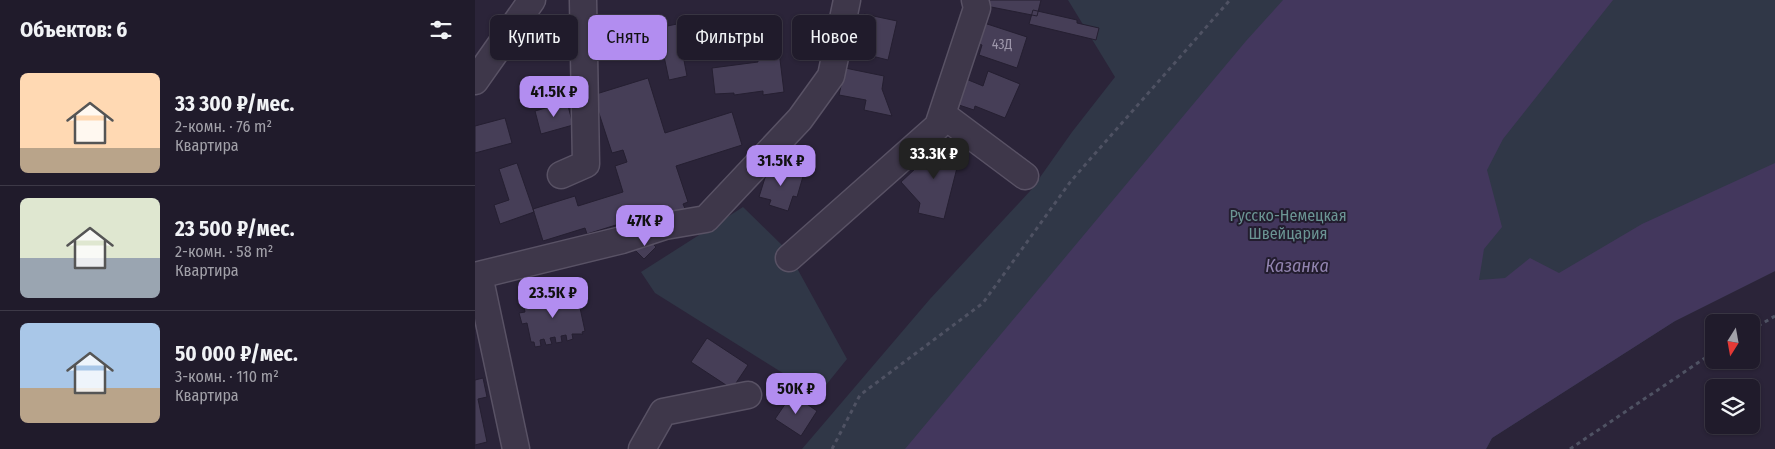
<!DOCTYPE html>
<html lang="ru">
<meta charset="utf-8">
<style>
:root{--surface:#201b2b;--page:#282433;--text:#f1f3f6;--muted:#a2a1a9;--line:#3d3947;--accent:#b28df0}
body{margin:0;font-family:"Fira Sans Condensed",sans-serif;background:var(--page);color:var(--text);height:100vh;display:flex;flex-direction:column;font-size:19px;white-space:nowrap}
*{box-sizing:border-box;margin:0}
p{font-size:16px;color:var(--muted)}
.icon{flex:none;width:28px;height:28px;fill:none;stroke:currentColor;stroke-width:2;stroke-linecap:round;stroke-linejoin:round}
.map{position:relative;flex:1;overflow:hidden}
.details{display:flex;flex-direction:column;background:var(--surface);width:475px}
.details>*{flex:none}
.banner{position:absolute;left:15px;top:15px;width:475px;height:45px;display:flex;gap:10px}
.needle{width:32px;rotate:191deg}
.fabs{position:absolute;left:1230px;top:314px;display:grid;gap:10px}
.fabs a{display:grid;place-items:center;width:55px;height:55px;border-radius:8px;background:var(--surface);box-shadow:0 1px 4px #0004,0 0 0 1px var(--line);font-size:25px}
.price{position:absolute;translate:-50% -42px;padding:0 11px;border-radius:10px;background:var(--accent);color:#111;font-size:16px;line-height:32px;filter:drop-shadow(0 1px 2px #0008)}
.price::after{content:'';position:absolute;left:50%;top:30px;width:15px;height:11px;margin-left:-8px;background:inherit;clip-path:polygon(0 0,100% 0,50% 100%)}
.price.active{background:#222;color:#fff}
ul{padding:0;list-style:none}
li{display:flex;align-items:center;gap:15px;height:125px;padding:0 20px}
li+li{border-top:1px solid var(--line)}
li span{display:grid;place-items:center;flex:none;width:140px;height:100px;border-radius:8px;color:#555}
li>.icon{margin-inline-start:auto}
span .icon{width:60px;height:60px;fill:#fffc;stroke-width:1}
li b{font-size:21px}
h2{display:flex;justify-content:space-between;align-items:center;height:60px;padding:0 20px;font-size:21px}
.chip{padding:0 18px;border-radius:8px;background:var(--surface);box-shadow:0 1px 4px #0004,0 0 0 1px var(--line);font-size:18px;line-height:45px}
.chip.active{background:var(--accent);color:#111}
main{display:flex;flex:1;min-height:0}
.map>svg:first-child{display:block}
.green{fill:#303747}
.water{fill:#43375d}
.building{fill:#463e57;stroke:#251f31}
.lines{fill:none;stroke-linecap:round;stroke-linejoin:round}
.minor-casing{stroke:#595265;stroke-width:29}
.path{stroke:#4f5263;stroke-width:3;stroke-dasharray:4 4;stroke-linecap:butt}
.minor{stroke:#3e374a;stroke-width:26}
.labels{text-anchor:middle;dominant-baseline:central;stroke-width:4;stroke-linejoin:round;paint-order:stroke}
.number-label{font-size:14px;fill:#9d96aa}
.park-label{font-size:16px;fill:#6b9594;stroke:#231d2f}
.water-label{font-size:18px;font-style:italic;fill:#9284b0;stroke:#231d2f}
</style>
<main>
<section class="details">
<h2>Объектов: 6<svg class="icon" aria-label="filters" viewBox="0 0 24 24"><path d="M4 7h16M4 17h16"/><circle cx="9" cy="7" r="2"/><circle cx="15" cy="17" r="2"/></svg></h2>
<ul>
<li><span style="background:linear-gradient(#ffd9b3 75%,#b9a48a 0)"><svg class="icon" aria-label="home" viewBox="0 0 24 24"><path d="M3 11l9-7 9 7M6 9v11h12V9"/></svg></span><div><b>33 300 ₽/мес.</b><p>2-комн. · 76 m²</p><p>Квартира</p></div></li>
<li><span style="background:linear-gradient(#dfe7d0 60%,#9aa5b1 0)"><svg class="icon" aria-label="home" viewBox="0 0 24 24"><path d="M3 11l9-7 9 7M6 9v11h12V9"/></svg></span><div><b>23 500 ₽/мес.</b><p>2-комн. · 58 m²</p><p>Квартира</p></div></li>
<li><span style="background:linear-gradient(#a9c7e8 65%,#b9a48a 0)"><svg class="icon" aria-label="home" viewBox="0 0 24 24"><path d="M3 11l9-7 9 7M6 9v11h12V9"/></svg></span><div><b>50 000 ₽/мес.</b><p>3-комн. · 110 m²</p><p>Квартира</p></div></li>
</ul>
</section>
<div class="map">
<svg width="1300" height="449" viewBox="0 0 1300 449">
<rect width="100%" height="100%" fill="#2b2439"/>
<path class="green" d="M593,0H1300V271L1200,321L1017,438L1011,449H327L455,299L556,190L597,132L640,77Z
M268,207L312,250L372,359L343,395L180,293L166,272Z"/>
<path class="water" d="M808,0H1138L1028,139L1012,170L1027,227L1009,249L1004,280L1030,278L1055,258L1084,273L1167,224L1300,163V271L1200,321L1017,438L1011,449H430L771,41Z"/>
<path class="building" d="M507,0H566L562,16L506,5Z
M558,10L602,20V23L624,28L621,40L554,24Z
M389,14L422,21L413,60L381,52Z
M506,22L552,37L542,68L504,55L507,45L499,42Z
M202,24L212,76L194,80L183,28Z
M301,27L309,92L288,95V91L259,95V93L240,94L237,68L283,62L279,30Z
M370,68L409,76L407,89L417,116L389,110L391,100L364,95Z
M513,71L545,84L530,118L500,106L499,110L481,104L491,79L508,86Z
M173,78L190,133L257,112L267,145L201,166L213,202L208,204L212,213L160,229L157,220L112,234L110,228L68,241L58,209L100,196L103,206L148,192L140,166L152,162L148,150L137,153L118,95Z
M92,102L98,125L66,134L60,111Z
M30,118L37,143L0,153V126Z
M451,146L467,150L468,147L486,152L469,219L443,213L445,203L426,182L441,168Z
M42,163L59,212L25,224L19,205L34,200L24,169Z
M305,167L329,173L322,197L318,196L313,211L294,205L296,200L284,197L293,168L304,171Z
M170,236L181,247L169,259L158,248Z
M102,294L110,331L107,332L108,334H97L98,339L92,341L91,335L86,336L87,342L81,343L80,337L75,338L77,344L71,345L69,339L65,340L66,346L60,347L59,342H56L52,323L47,324L44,313L50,312L49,306L56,304L55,298L66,296L67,302Z
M232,338L273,365L257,389L216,362Z
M8,378L12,397L3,399L12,442L0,445V380Z
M317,394L342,411L326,436L300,419Z"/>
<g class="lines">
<defs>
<path id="minor" d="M0,81L57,0
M467,114L550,176
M86,175L111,164L108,0
M314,258L463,126L502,8L500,0
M4,275L41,449
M0,276L147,240L190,226L231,219L325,119L356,76L372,0
M167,449L188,412L273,395"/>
</defs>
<use href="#minor" class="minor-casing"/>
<path class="path" d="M1276,330L1300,316
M357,449L385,395L508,303L596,181L755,0
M1095,449L1239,352"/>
<use href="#minor" class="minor"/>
</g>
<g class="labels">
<g class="number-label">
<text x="527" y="44">43Д</text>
</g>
<g class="park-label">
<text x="813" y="215">Русско-Немецкая<tspan x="813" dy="18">Швейцария</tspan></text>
</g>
<g class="water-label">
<text x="822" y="266">Казанка</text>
</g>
</g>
</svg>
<div class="fabs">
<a><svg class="needle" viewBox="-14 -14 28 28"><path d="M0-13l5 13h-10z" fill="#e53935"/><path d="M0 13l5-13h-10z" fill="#a2a1a9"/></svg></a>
<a><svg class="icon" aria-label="layers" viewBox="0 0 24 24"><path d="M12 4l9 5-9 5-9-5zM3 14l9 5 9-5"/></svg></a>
</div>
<b class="price" style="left:79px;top:118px">41.5K ₽</b>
<b class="price active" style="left:459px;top:180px">33.3K ₽</b>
<b class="price" style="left:306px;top:187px">31.5K ₽</b>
<b class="price" style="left:170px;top:247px">47K ₽</b>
<b class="price" style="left:78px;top:319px">23.5K ₽</b>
<b class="price" style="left:321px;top:415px">50K ₽</b>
<div class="banner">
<a class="chip">Купить</a>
<a class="chip active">Снять</a>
<a class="chip">Фильтры</a>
<a class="chip">Новое</a>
</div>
</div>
</main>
